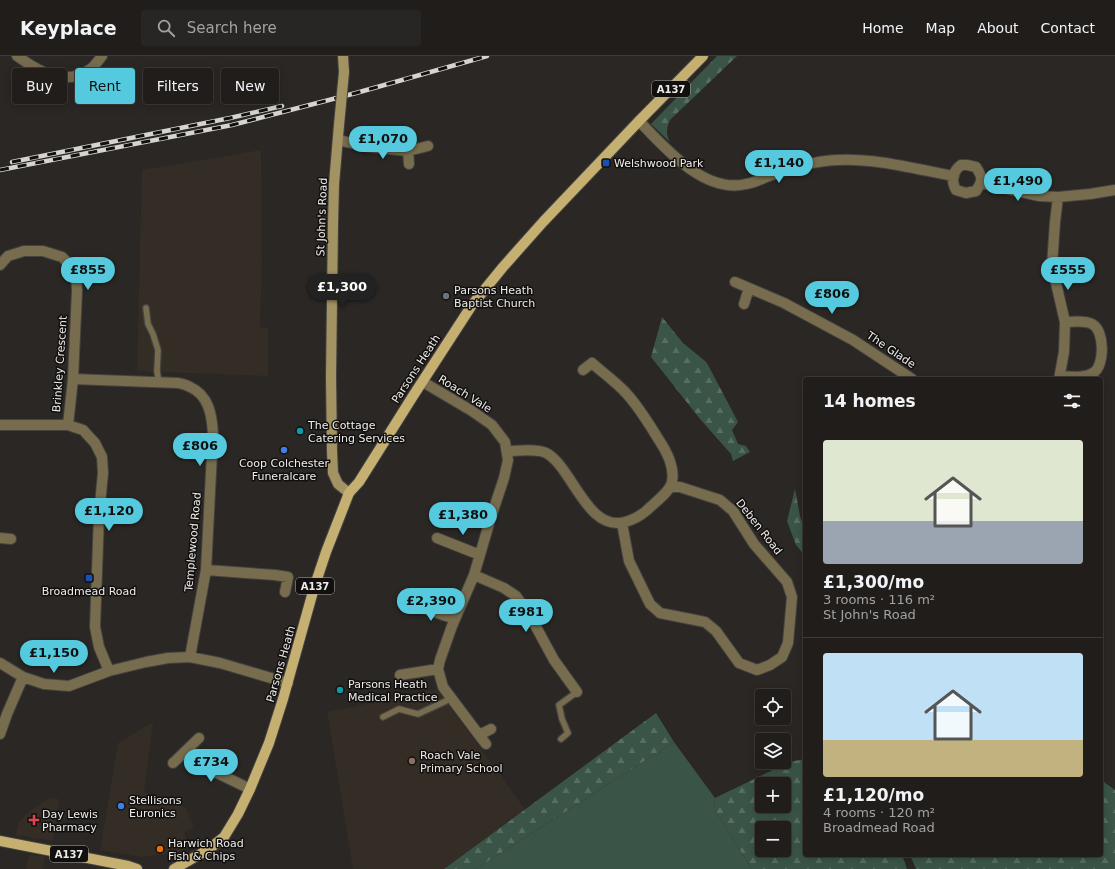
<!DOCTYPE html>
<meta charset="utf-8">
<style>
:root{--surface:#201d1b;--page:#282624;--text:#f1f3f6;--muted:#a2a2a3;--line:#3d3b3a;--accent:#55cade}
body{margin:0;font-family:"DejaVu Sans",sans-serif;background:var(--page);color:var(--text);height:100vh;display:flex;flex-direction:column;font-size:15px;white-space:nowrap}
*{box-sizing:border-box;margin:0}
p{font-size:13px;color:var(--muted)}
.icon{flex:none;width:22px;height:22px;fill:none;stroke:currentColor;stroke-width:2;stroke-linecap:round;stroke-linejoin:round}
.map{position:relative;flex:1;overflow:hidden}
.panel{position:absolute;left:803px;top:321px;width:300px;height:480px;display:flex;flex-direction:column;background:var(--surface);border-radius:4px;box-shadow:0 2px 10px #0003,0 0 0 1px var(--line)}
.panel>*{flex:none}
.banner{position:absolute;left:12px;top:12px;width:380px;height:36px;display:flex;gap:8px}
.fabs{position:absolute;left:755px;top:633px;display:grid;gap:8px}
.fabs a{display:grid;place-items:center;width:36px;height:36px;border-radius:4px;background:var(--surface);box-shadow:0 2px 10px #0003,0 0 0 1px var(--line);font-size:20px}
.price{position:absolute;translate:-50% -34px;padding:0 9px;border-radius:14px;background:var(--accent);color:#111;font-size:13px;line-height:26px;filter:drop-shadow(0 1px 2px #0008)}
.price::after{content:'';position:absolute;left:50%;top:24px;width:12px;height:9px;margin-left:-6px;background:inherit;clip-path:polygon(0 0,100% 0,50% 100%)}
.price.active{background:#222;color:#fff}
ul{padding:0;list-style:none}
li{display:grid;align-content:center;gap:8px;height:212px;padding:0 20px}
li+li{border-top:1px solid var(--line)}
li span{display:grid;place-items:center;height:124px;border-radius:4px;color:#555}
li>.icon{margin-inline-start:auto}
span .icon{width:72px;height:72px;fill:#fffc;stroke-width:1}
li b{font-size:17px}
h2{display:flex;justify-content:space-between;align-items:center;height:48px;padding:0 20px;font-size:17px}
.chip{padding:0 14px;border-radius:4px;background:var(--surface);box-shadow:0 2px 10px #0003,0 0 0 1px var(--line);font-size:14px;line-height:36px}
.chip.active{background:var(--accent);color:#111}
header{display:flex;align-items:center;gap:24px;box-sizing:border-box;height:56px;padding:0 20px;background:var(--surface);border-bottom:1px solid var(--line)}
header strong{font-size:19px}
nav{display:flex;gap:22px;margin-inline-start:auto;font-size:14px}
.search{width:280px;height:36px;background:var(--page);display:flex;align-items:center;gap:10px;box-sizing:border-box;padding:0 14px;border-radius:4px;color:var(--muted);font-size:15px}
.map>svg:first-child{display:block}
.built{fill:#342d25}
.grass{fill:#3a5547}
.forest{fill:url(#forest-firs);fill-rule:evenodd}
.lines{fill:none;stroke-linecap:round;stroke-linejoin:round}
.lane-casing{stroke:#454340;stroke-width:8}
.street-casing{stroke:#454340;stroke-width:12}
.secondary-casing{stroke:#454340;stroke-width:12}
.primary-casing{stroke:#454340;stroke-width:12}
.lane{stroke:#776c4e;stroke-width:5.5}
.street{stroke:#776c4e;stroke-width:10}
.secondary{stroke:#a39262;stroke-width:10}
.primary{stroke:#c6b071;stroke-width:10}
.rail-casing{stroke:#d6d4d1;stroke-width:4.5}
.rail{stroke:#12100f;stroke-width:3;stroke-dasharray:9;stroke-linecap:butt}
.secondary-bridge-casing{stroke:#454340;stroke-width:12;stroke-linecap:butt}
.secondary-bridge{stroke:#a39262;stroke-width:10}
.transit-dot{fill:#1a4fb4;stroke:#12100f;stroke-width:1.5}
.worship-dot{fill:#6b7280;stroke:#12100f;stroke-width:1.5}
.culture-dot{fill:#0f9aa8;stroke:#12100f;stroke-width:1.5}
.shop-dot{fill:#3f7fe0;stroke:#12100f;stroke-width:1.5}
.education-dot{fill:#8d6e63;stroke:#12100f;stroke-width:1.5}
.health-dot{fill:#e0444e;stroke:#12100f;stroke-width:1.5}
.food-dot{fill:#e8710a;stroke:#12100f;stroke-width:1.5}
.labels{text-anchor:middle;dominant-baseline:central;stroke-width:3;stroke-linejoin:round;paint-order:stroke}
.shield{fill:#12100f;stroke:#acaaa8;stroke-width:1}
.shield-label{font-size:10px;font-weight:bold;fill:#eeece9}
.poi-label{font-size:11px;fill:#eeece9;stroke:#12100f;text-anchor:start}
.street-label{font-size:11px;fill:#eeece9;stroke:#12100f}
</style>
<header>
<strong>Keyplace</strong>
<div class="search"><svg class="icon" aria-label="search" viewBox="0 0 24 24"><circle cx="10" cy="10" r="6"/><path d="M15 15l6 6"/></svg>Search here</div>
<nav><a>Home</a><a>Map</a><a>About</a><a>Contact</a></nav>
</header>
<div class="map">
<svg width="1115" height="813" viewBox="0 0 1115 813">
<defs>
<pattern id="forest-firs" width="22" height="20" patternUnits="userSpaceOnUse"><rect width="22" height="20" fill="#3a5547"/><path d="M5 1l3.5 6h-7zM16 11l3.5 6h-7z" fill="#576e62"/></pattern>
</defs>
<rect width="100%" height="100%" fill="#2a2724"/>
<path class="built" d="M261,94L262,205L260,271L268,272V320L137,315L142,114Z
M437,633L525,753L444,813H353L327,656Z
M153,666L144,736L186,752L194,772L184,776L189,790L184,796L141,801L100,794L118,687Z
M49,742L59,743L53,785L16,779L19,766L26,758Z
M29,799L45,800L43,813H26Z"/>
<path class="grass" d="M674,686L715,742L714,753L752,813H476Z"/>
<path class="forest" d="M717,0H737L670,64C666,72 666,79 670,86L651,68Z
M662,261L683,287L705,305L708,309L738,366L732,374L738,388L746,390L750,396L733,405L731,398L700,363L651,301Z
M795,433L800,460L805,475V500L796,489L787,465Z
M656,657L674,686L476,813H444Z
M805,703V799H902L907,813H752L714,753L715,742L789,706ZM762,728H784V750H762ZM762,772H784V794H762Z
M1101,724L1115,734V813H916L910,799H1101Z"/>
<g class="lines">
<defs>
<path id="lane" d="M146,252L148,268L153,278L158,294L157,315L159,327
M383,661L399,653L418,658L446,645L450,640
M561,683L568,677L562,663L559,649L577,636"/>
<path id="street" d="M17,0C39,16 66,32 92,12C95,9 99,4 102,0
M639,65C665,92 704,138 746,128C754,127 761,123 769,120C790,112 813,105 837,104C876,102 915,113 954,120
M338,84L369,91L408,95L428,90
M408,95L409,108
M961,109H967L976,111C983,122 983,124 976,135L966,137L956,134C951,125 952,116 961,109Z
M981,127L1039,140L1058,141L1090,138L1115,134
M1058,141L1055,166L1052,210L1065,266L1064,296L1059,323
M0,209L8,200L24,195H43L62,201L76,215L77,235L73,323L68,369
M735,226L784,247L853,284L912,323
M744,248L749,232
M1060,320C1071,320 1083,323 1093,317C1105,311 1105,274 1092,268C1084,264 1074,266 1065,266
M73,323L178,327C182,328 187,329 190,331C209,339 212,360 213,378L206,514L190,601
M423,326L472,355L492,369L505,386L508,404L504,422L491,461L474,519L452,570L440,604L438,613L443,631L479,679L491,673
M0,369H68L83,374L95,387L102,401L103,417L99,459L95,571L99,591L109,615
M507,395C517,395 540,392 548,398C573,414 588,476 625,466C633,464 640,460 646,455C654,447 670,436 672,426C675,411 667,396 659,384C649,368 639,351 626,337C616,326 603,317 592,307L583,314
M622,467L629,505L650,548L660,557L705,566L716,575L739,607L757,614L770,609L782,601L788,587L792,541L787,526L754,488L733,455L720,444L680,431H671
M0,482L11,483
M437,482L480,499
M206,514L275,519L288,521L285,536
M474,519L504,532L516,540L529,558L554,604L577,636
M414,549L455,563
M0,607L23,621L44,628L69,630L109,615L146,606L168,602L190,601L220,607L288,627
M400,619L438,613
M0,678L7,658L23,621
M479,679L486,688
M183,698L207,712L250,733
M173,707L199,682"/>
<path id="secondary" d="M343,0L344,16
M339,69L334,128L333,167L331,321L332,395L333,417L338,428L349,437"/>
<path id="primary" d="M0,785L128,810L137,813
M174,813L209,793L224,781L238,758L250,733L269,687L283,643L314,532L326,496L349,437L359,426L413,340L472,249L503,211L543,166L639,65L703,0"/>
</defs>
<use href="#lane" class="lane-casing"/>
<use href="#street" class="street-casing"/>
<use href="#secondary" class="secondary-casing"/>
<use href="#primary" class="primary-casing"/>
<use href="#lane" class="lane"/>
<use href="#street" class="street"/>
<use href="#secondary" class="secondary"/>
<use href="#primary" class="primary"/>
<defs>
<path id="rail" d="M12,106L230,62L282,50
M0,114L232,69L356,37L487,0"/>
</defs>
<use href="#rail" class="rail-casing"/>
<use href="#rail" class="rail"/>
<defs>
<path id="secondary-bridge" d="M339,69L344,16"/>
</defs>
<use href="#secondary-bridge" class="secondary-bridge-casing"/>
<use href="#secondary-bridge" class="secondary-bridge"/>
</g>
<g class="transit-dot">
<rect x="602" y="103" width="8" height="8" rx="2"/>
<rect x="85" y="518" width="8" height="8" rx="2"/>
</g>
<circle class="worship-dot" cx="446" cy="240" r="4"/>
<g class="culture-dot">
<circle cx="300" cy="375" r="4"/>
<circle cx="340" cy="634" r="4"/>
</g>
<g class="shop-dot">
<circle cx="284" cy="394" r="4"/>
<circle cx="121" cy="750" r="4"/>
</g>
<circle class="education-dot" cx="412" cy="705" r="4"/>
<path class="health-dot" d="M32 758h4v4h4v4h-4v4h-4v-4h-4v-4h4z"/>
<circle class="food-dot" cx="160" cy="793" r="4"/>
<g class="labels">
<g class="shield">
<rect x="652" y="25" width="38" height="16" rx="3"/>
<rect x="296" y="522" width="38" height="16" rx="3"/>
<rect x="50" y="790" width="38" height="16" rx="3"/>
</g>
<g class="shield-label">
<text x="671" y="33">A137</text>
<text x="315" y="530">A137</text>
<text x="69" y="798">A137</text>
</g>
<g class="poi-label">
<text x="614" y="107">Welshwood Park</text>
<text x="454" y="234">Parsons Heath<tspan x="454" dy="13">Baptist Church</tspan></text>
<text x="308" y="369">The Cottage<tspan x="308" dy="13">Catering Services</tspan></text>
<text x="284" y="407" text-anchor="middle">Coop Colchester<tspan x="284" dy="13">Funeralcare</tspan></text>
<text x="89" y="535" text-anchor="middle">Broadmead Road</text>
<text x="348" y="628">Parsons Heath<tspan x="348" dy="13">Medical Practice</tspan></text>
<text x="420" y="699">Roach Vale<tspan x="420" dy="13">Primary School</tspan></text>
<text x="129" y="744">Stellisons<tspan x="129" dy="13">Euronics</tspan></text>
<text x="42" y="758">Day Lewis<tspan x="42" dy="13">Pharmacy</tspan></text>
<text x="168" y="787">Harwich Road<tspan x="168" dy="13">Fish &amp; Chips</tspan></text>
</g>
<g class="street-label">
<text transform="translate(322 161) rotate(-88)">St John's Road</text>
<text transform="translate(891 294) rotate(34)">The Glade</text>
<text transform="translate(60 308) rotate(-86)">Brinkley Crescent</text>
<text transform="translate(416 313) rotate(-57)">Parsons Heath</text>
<text transform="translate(465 338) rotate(32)">Roach Vale</text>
<text transform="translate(759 471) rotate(52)">Deben Road</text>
<text transform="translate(193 486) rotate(-85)">Templewood Road</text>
<text transform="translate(281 608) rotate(-74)">Parsons Heath</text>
</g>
</g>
</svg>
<div class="fabs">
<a><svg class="icon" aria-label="locate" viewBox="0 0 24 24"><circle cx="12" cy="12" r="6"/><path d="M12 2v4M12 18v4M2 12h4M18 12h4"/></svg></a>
<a><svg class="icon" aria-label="layers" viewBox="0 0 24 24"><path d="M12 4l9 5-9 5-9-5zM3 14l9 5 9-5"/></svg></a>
<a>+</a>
<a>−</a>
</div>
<b class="price" style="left:383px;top:104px">£1,070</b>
<b class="price" style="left:779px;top:128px">£1,140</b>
<b class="price" style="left:1018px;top:146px">£1,490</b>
<b class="price" style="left:88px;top:235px">£855</b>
<b class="price" style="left:1068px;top:235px">£555</b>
<b class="price active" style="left:342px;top:252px">£1,300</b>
<b class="price" style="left:832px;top:259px">£806</b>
<b class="price" style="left:200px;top:411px">£806</b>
<b class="price" style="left:109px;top:476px">£1,120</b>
<b class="price" style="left:463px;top:480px">£1,380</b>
<b class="price" style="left:431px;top:566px">£2,390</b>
<b class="price" style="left:526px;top:577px">£981</b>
<b class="price" style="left:54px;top:618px">£1,150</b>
<b class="price" style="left:211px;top:727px">£734</b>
<div class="banner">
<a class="chip">Buy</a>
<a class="chip active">Rent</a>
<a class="chip">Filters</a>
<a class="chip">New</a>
</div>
<section class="panel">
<h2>14 homes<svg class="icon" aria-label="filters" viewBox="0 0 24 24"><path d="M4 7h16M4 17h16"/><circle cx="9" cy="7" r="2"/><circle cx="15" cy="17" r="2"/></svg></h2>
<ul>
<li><span style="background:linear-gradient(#dfe7d0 65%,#9aa5b1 0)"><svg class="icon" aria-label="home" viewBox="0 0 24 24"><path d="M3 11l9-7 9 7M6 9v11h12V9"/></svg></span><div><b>£1,300/mo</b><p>3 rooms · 116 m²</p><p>St John's Road</p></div></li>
<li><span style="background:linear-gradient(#bfe0f5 70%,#c2b280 0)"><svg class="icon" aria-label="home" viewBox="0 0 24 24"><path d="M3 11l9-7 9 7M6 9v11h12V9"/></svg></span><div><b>£1,120/mo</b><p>4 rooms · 120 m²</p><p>Broadmead Road</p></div></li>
</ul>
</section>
</div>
